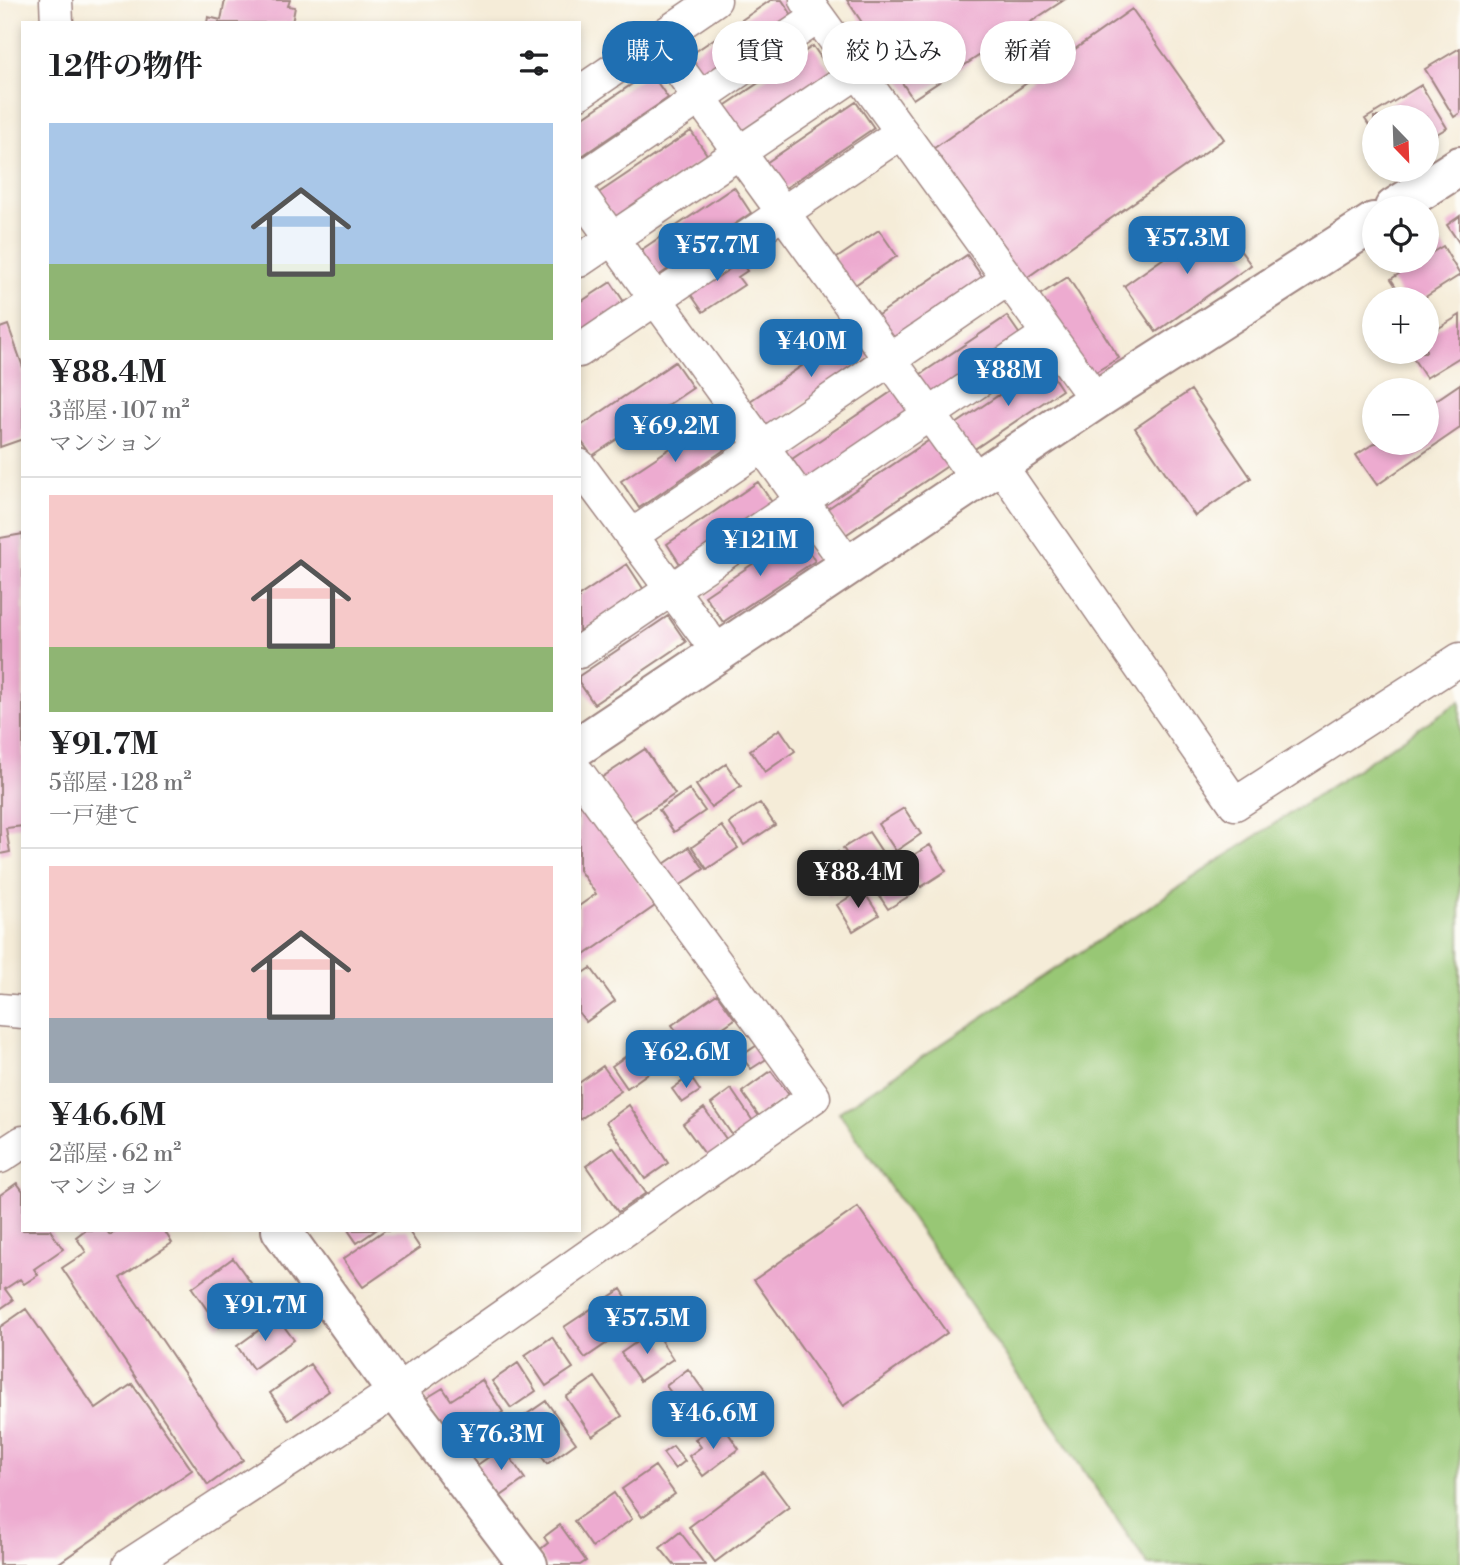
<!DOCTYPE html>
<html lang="ja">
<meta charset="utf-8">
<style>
:root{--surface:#fff;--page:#f2f2f2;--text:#202124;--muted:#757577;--line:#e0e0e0;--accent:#1f6fb2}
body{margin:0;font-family:"Libre Bodoni","Noto Serif JP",serif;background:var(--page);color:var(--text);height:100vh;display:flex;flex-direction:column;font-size:26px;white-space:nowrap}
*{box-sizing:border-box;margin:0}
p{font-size:23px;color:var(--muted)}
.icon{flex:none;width:38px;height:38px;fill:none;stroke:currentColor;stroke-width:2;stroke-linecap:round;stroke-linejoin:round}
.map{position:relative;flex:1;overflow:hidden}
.sheet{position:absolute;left:21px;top:21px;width:560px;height:1211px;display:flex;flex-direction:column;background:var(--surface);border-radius:0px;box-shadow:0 4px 10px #0003}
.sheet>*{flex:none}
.top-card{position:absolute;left:602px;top:21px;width:665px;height:63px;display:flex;gap:14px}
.needle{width:46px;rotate:157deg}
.tools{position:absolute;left:1362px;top:105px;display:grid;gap:14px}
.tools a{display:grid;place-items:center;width:77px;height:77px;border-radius:50%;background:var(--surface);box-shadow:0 4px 10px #0003;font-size:35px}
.price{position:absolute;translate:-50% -60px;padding:0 16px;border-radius:14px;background:var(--accent);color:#fff;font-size:23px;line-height:46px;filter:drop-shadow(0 2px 4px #0008)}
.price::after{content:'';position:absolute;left:50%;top:42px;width:21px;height:16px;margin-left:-10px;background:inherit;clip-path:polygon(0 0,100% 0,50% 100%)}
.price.active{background:#222;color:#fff}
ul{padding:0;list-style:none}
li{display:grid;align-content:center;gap:14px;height:371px;padding:0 28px}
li+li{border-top:2px solid var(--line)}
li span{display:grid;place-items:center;height:217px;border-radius:0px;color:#555}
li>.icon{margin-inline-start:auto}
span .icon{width:126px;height:126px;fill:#fffc;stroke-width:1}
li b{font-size:30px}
h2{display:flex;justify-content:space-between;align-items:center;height:84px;padding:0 28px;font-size:30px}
.chip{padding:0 24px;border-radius:32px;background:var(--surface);box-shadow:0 4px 10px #0003;font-size:24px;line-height:63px}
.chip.active{background:var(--accent);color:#fff}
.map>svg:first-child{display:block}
.green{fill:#98c775;stroke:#717350;stroke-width:2}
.building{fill:#edabd0}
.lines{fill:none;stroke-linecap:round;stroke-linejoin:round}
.minor-casing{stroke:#a08682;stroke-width:35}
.tertiary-casing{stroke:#a08682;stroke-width:42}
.minor{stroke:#fff;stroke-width:32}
.tertiary{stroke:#fff;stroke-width:38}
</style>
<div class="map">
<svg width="1460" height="1565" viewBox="0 0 1460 1565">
<rect width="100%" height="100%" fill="#fdfcf7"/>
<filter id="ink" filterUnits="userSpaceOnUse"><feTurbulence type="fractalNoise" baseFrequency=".0143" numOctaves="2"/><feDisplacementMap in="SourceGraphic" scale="14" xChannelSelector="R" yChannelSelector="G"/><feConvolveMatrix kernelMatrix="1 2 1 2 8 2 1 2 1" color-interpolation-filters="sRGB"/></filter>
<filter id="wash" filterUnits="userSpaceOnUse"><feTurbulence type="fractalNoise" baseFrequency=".00686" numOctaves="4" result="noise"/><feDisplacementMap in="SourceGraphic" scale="28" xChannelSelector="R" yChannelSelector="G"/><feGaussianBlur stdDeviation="1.57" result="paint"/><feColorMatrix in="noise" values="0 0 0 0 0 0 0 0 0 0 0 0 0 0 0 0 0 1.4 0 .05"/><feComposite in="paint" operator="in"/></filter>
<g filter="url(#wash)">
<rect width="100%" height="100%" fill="#f5ecd8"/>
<path class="green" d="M1460,701V1565H1148L839,1112Z"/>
<g id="blocks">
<path class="building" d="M225,0H290L288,6L295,7L292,23H207L208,17L221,20Z
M771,0H782L796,21L703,84L686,58Z
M847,0H1064L913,99Z
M1132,9L1224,139L1022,281L930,151Z
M813,46L831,72L738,135L720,109Z
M1460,48V113L1454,117L1425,69Z
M650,72L668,98L579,158V120Z
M1421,85L1447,128L1426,140V117H1374V133L1365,119Z
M856,102L874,128L781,191L763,165Z
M691,131L708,156L615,219L597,194Z
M734,187L751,213L658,276L641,250Z
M1460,216V244L1447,225Z
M1218,220L1251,265L1156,332L1124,286Z
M879,230L897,256L852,287L834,260Z
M1443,246L1460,275L1422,299H1404L1391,279L1419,261H1426V256Z
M735,253L747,271L738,277L744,285L703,312L685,286Z
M967,255L985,281L893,343L875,317Z
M1068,277L1119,358L1089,376L1038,296Z
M611,282L628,308L579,341V303Z
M1460,315V357L1426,378L1409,352H1426V336Z
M1007,316L1025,342L933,404L915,378Z
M8,325L23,367V439L0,447V328Z
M855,330L872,356L768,427L750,401Z
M675,362L693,388L592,456L579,438V427Z
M1045,364L1062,390L970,452L953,426Z
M1460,384V428L1377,485L1356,455L1375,443H1426V407Z
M897,388L915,414L810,485L792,459Z
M1191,390L1251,478L1195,516L1135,428Z
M713,420L730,446L639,508L621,481Z
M931,439L949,465L844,536L827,509Z
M758,482L776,508L684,570L667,544Z
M23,534V826L6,828L10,852L0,854V538Z
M797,534L815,561L723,622L705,596Z
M627,564L644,590L579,634V596Z
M668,616L686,642L594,704L579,682V676Z
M780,729L795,751L765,772L750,750Z
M645,749L675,794L631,823L601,778Z
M726,764L741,786L711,807L696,785Z
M689,789L705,811L674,832L659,810Z
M579,798L655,906L579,959V906L596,894L579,870Z
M760,803L775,825L744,845L729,823Z
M904,808L921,834L896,851L878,824Z
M722,826L738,848L707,869L692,847Z
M869,832L886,858L860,874L843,848Z
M930,845L946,871L921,887L904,861Z
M689,847L704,869L673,890L658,868Z
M838,852L855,878L829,895L813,869Z
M897,867L914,893L888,909L871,883Z
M862,889L879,915L853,931L837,905Z
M591,968L615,1001L586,1022L579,1013V976Z
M717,994L735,1019L690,1050L672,1025Z
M652,1038L668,1059L627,1088L612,1066Z
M762,1042L771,1056L751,1069L741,1056Z
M603,1066L621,1091L579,1120V1083Z
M771,1071L789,1095L759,1116L742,1092Z
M690,1076L700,1091L682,1103L672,1089Z
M731,1089L755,1124L735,1139L711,1104Z
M629,1105L668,1163L645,1179L606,1122Z
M704,1108L729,1143L708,1158L683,1124Z
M613,1147L646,1193L618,1212L586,1166Z
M17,1183L23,1191V1230H50L63,1249L34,1269L38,1275L24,1284L20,1279L5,1289L13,1300L0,1309V1195Z
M858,1207L947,1333L843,1406L754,1280Z
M85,1230H106L110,1235L117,1230H164L172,1243L120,1278L243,1460L208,1485L62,1268L86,1252L76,1237Z
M348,1230H376L357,1243Z
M385,1230H408L420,1248L363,1287L343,1259Z
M233,1258L261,1297L219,1327L192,1288Z
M621,1289L641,1320L585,1358L564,1327Z
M26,1309L96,1409L132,1384L192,1470L56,1565H0V1327Z
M277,1317L294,1340L253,1369L237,1346Z
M654,1330L673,1359L640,1381L621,1353Z
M552,1337L573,1368L546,1386L525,1355Z
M518,1363L536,1391L511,1408L492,1381Z
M310,1364L329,1391L289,1420L270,1393Z
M688,1369L717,1409L695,1425L690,1418L675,1429L660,1408L675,1398L666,1386Z
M595,1377L622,1416L592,1436L566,1397Z
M482,1380L503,1412L454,1443L425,1399L443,1388L451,1400Z
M546,1401L576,1443L547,1464L517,1421Z
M726,1430L739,1449L703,1476L689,1456L701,1447L695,1439L706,1432L712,1440Z
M673,1446L685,1461L675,1469L663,1453Z
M503,1447L525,1479L498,1498L476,1466Z
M655,1466L675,1494L642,1517L622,1489Z
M763,1472L789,1507L715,1562L689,1527Z
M614,1493L632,1519L592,1547L574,1521Z
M560,1525L586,1561L580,1565H546L537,1552L548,1543L544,1537Z
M680,1532L705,1565H674L660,1548Z"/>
</g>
</g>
<g filter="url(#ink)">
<use href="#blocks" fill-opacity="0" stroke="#a08682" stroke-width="2"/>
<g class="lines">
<defs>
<path id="minor" d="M56,0L57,23
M806,0L1096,400
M657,39L978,481
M579,93L715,0
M579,180L818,17
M579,193L849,566
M579,261L858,72
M579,351L902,132
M579,465L718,652
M1001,466L1235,804L1460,659
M631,536L1008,279
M579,652L1048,334
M0,1010L23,1012
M0,1157L23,1142
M129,1565L396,1391L814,1097L579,774"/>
<path id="tertiary" d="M1394,208L1460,166
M579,746L1096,400L1374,222
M281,1230L396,1391L528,1565"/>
</defs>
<use href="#minor" class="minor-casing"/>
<use href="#tertiary" class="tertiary-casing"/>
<use href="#minor" class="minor"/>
<use href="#tertiary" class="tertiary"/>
</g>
</g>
</svg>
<div class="tools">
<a><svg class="needle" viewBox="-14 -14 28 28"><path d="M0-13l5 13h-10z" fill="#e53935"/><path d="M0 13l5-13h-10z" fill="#757577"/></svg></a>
<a><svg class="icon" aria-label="locate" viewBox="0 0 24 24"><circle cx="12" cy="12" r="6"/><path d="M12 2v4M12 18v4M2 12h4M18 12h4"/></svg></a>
<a>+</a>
<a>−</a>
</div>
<b class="price" style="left:1187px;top:276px">¥57.3M</b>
<b class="price" style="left:717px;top:283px">¥57.7M</b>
<b class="price" style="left:811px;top:379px">¥40M</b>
<b class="price" style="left:1008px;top:408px">¥88M</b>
<b class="price" style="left:675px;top:464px">¥69.2M</b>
<b class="price" style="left:760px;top:578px">¥121M</b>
<b class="price active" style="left:858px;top:910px">¥88.4M</b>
<b class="price" style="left:686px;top:1090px">¥62.6M</b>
<b class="price" style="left:265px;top:1343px">¥91.7M</b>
<b class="price" style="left:647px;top:1356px">¥57.5M</b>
<b class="price" style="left:713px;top:1451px">¥46.6M</b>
<b class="price" style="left:501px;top:1472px">¥76.3M</b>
<div class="top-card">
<a class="chip active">購入</a>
<a class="chip">賃貸</a>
<a class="chip">絞り込み</a>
<a class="chip">新着</a>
</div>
<section class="sheet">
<h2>12件の物件<svg class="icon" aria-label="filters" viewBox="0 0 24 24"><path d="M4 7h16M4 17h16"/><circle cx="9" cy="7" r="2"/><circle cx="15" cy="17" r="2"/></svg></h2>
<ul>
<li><span style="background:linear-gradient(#a9c7e8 65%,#8fb573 0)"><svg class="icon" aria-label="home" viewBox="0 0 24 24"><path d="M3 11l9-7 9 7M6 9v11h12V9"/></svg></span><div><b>¥88.4M</b><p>3部屋 · 107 m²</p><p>マンション</p></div></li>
<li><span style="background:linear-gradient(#f6c9c9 70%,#8fb573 0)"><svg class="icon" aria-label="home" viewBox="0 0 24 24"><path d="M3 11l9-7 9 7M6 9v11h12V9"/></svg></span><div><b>¥91.7M</b><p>5部屋 · 128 m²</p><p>一戸建て</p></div></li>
<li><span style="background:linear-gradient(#f6c9c9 70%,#9aa5b1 0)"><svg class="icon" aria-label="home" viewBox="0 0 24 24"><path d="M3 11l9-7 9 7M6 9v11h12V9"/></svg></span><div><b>¥46.6M</b><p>2部屋 · 62 m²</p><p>マンション</p></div></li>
</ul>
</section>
</div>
